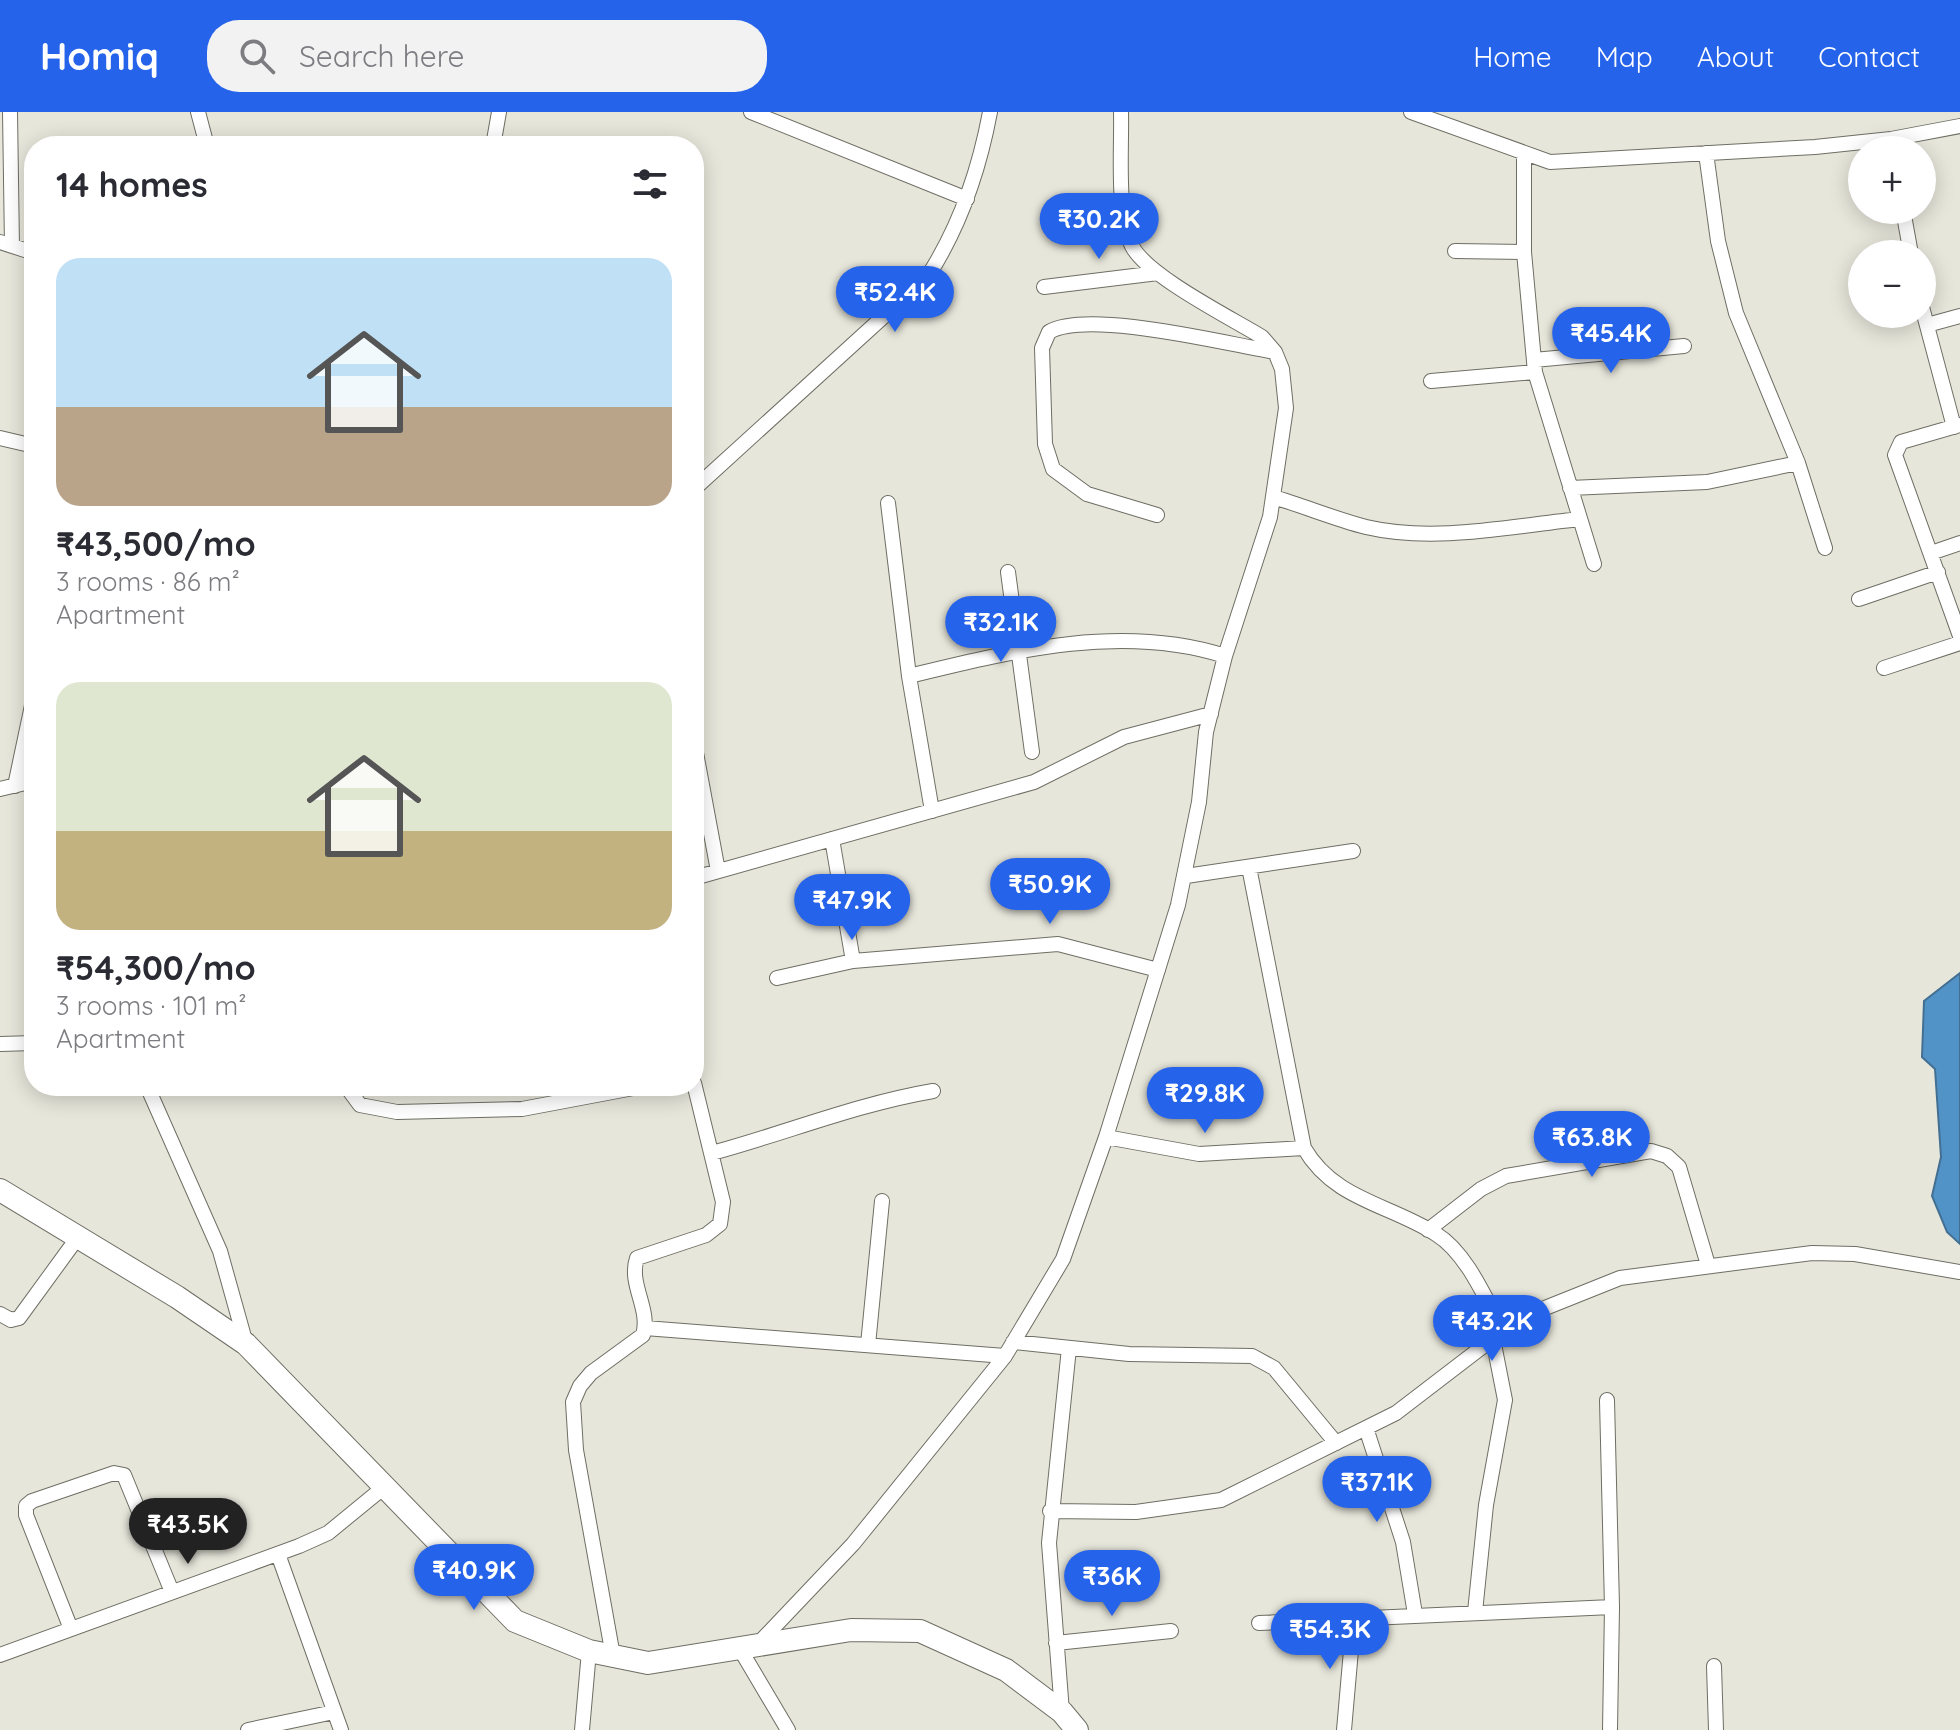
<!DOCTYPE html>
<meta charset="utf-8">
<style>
:root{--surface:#fff;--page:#f2f2f3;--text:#2b2b33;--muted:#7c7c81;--accent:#2563eb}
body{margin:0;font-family:Quicksand,sans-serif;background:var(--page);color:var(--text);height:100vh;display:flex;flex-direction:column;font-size:30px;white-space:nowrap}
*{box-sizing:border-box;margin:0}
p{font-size:26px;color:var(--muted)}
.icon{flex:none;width:44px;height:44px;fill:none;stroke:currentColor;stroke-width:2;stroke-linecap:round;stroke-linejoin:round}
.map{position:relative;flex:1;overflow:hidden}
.panel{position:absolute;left:24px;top:24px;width:680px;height:960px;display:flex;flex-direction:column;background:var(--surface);border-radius:32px;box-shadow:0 4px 20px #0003}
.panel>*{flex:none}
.buttons{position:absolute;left:1848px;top:24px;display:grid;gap:16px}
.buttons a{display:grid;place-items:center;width:88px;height:88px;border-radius:50%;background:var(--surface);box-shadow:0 4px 20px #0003;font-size:40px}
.price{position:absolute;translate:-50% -68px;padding:0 18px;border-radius:28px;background:var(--accent);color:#fff;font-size:26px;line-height:52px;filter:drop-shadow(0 2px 4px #0008)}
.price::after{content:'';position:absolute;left:50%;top:48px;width:24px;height:18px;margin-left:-12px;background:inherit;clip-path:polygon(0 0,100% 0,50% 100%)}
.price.on{background:#222;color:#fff}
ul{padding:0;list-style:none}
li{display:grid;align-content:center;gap:16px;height:424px;padding:0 32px}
li span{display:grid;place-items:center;height:248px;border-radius:24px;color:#555}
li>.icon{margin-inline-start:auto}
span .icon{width:144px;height:144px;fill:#fffc;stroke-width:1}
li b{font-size:34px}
h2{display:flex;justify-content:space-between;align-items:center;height:96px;padding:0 32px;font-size:34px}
header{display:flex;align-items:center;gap:48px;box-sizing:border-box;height:112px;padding:0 40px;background:var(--accent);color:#fff}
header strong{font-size:38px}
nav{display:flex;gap:44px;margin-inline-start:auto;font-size:28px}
.search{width:560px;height:72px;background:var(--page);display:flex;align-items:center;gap:20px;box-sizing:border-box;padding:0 28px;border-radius:32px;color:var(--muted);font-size:30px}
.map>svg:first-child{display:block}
.water{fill:#5293c7;stroke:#426f92;stroke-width:2}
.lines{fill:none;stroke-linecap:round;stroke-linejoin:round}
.street-casing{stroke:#6e6e64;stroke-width:16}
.secondary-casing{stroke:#6e6e64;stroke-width:24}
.street{stroke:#fff;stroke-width:14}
.secondary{stroke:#fff;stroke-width:22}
</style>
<header>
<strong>Homiq</strong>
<div class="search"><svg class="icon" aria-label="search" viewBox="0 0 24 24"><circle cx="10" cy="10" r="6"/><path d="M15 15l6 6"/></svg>Search here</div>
<nav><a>Home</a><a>Map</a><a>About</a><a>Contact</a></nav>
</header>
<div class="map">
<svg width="1960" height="1618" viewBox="0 0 1960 1618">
<rect width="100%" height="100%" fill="#e7e6db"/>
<path class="water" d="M1960,861V1132L1947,1120L1932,1084L1941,1045L1935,957L1922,945L1924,889Z"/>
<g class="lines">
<defs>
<path id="street" d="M10,0L12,134
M198,0L207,34
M751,0L967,87
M1411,0L1550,50L1815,35L1891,27L1960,14
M493,34L499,0
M1706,41L1718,129L1736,201L1798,351L1825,436
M1524,43V140L1535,260L1594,452
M1903,98L1911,142
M0,130L34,141
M1455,139L1524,140
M1044,175L1158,161
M1922,195L1954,315
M1927,213L1960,204
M1534,248L1684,234
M1431,269L1535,260
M1960,313L1901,330L1895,343L1960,524
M0,326L34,334
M1570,376L1707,370L1798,351
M694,377L928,164C960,114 979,59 990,0
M1273,385C1304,394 1335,407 1366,415C1434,431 1512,414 1580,407
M888,391L909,564L932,699
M1157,403L1087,382L1053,357L1045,332L1042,236L1049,220C1088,197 1227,232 1275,240
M1931,441L1960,431
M1008,460L1032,640
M1859,487L1938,460
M1884,556L1960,531
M909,564C1012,539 1122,511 1225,544
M694,630L718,759
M15,674L34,584
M0,677L34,669
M832,727L853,849
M1249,755L1304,1036C1334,1088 1389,1092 1436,1122C1467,1141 1486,1188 1503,1219
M1186,764L1353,739
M694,766L1034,670L1124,625L1211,602
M777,866L853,849L1058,832L1158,858
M0,932L34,931
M147,974L220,1139L246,1232
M346,974L360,993L397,1000L522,997L644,974
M1106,1025L1199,1042L1304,1036
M712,1041C786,1021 857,992 933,979
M1428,1118L1481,1077L1506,1064L1651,1039L1667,1044L1679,1055L1708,1153
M0,1202L11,1208L19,1206L78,1125
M645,1216L1005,1244
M1013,1230L1129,1242L1252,1244L1274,1256L1336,1331
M868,1233L882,1089
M1607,1288L1612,1495L1610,1618
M1366,1316L1403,1430L1415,1502
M1050,1399L1136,1400L1221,1388L1396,1301L1503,1219L1535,1200L1620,1166L1812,1141L1855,1142L1960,1160
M278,1442L341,1618
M1475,1500L1486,1393L1505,1288L1493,1227
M1259,1511L1612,1495
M71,1517L26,1403V1394L32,1389L114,1361L124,1363L172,1480
M1056,1531L1171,1519
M758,1532L853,1432L1005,1244L1063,1147L1106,1025L1178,793L1199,690L1206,620L1225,544L1270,405L1286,296L1282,257L1275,240L1262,225C1231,206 1147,164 1132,134C1116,100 1122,38 1121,0
M740,1537L788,1618
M0,1543L299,1434L328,1421L383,1376
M613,1544L576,1338L573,1290L580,1274L591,1261L643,1223C651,1197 628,1172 637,1146L706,1123L720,1112L723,1090L694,971
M1714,1554L1716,1618
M1062,1600L1049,1431L1069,1236
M248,1618L334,1600
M582,1618L589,1539
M1344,1618L1354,1504"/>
<path id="secondary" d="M0,1078L177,1185L246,1232L515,1509L589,1539L648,1551L851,1518L920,1519L1006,1558L1062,1600L1077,1618"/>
</defs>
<use href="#street" class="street-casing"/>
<use href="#secondary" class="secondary-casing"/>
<use href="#street" class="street"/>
<use href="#secondary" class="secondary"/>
</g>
</svg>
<div class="buttons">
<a>+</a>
<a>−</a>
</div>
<b class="price" style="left:1099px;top:149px">₹30.2K</b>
<b class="price" style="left:895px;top:222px">₹52.4K</b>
<b class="price" style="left:1611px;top:263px">₹45.4K</b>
<b class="price" style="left:1001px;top:552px">₹32.1K</b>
<b class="price" style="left:1050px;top:814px">₹50.9K</b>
<b class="price" style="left:852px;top:830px">₹47.9K</b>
<b class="price" style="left:1205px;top:1023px">₹29.8K</b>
<b class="price" style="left:1592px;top:1067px">₹63.8K</b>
<b class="price" style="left:1492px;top:1251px">₹43.2K</b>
<b class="price" style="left:1377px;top:1412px">₹37.1K</b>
<b class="price on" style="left:188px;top:1454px">₹43.5K</b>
<b class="price" style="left:474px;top:1500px">₹40.9K</b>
<b class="price" style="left:1112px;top:1506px">₹36K</b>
<b class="price" style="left:1330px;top:1559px">₹54.3K</b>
<section class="panel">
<h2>14 homes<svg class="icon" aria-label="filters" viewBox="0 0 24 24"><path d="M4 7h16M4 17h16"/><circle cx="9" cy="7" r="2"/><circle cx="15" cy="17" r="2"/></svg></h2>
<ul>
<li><span style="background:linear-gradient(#bfe0f5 60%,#b9a48a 0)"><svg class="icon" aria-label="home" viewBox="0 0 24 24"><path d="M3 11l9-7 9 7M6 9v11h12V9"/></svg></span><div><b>₹43,500/mo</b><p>3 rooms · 86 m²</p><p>Apartment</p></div></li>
<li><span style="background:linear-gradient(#dfe7d0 60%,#c2b280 0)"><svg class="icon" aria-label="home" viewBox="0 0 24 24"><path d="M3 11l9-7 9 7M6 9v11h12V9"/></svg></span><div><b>₹54,300/mo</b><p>3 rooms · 101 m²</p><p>Apartment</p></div></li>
</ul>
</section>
</div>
